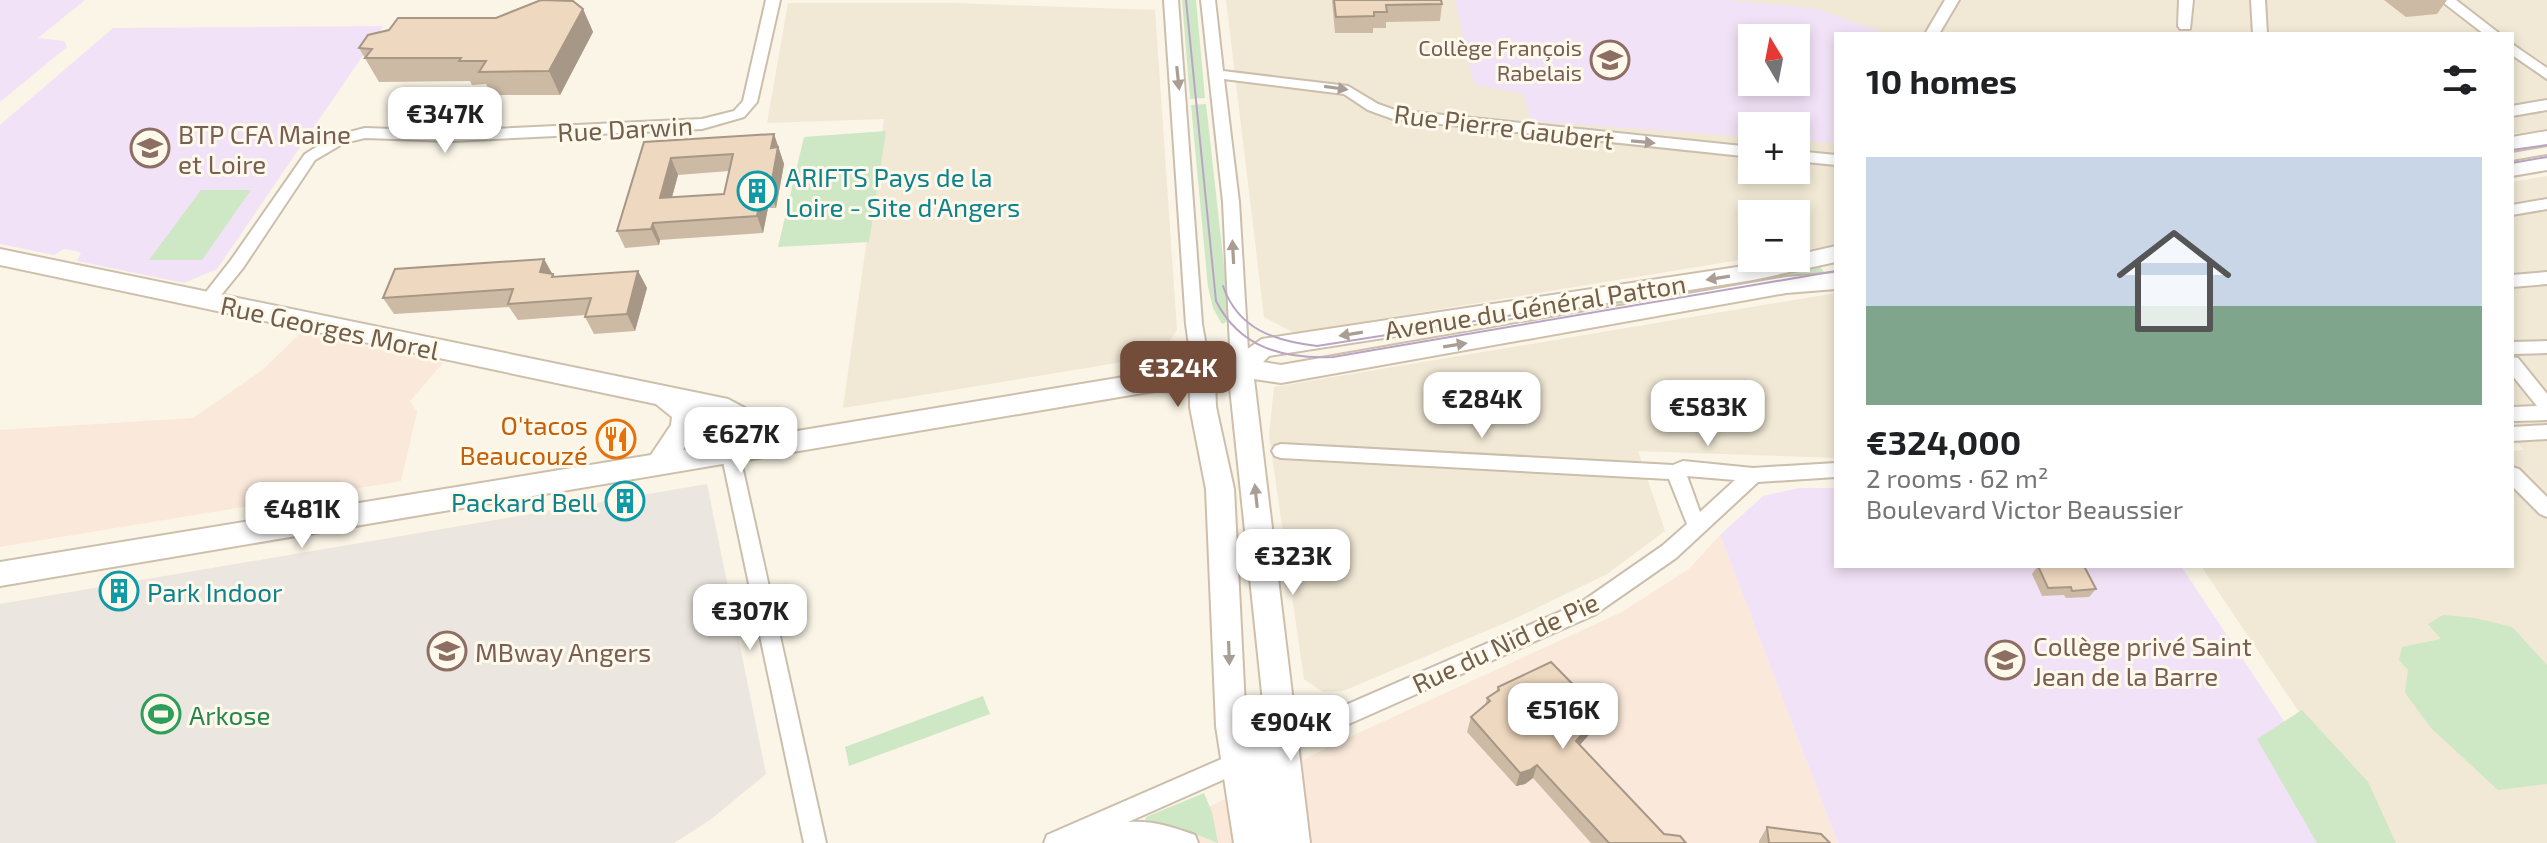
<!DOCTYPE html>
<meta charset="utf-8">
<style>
:root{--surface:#fff;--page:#f2f2f2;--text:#202124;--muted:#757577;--accent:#744d3a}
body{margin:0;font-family:"Exo 2",sans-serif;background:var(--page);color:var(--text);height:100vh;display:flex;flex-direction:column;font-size:30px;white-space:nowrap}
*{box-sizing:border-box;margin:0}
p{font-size:26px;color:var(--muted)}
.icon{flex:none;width:44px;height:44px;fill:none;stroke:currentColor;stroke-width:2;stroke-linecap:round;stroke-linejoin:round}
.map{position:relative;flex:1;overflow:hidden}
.details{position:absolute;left:1834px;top:32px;width:680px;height:536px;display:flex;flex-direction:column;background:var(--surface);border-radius:0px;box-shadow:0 4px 12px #0003}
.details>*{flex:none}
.needle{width:52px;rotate:350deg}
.controls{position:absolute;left:1738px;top:24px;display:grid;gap:16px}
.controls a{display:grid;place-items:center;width:72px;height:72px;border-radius:0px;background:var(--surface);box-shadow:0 4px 12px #0003;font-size:40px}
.price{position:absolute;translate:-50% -68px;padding:0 18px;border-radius:16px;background:#fff;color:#222;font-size:26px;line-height:52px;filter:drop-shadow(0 2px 4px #0008)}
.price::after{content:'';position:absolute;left:50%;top:48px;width:24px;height:18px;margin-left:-12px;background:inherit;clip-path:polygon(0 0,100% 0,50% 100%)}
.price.selected{background:var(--accent);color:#fff}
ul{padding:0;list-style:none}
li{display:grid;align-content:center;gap:16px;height:424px;padding:0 32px}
li span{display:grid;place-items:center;height:248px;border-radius:0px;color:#555}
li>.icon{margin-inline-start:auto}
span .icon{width:144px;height:144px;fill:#fffc;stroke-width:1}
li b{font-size:34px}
h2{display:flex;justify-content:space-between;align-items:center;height:96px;padding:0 32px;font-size:34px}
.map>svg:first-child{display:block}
.residential{fill:#f1e8d5;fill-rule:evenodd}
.commercial{fill:#fae8da}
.industrial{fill:#ebe6df}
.education{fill:#f2e2f7;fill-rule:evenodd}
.green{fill:#cee7c5}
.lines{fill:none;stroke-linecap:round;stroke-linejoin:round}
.street-casing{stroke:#cbbead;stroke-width:4}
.secondary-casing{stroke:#cebfab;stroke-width:4}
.street{fill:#fff;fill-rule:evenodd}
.secondary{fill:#fff;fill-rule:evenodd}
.tram{stroke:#b9a5c3;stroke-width:2}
.wall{fill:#cdbaa4;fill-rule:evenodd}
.shaded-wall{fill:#a79786}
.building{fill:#eed8bf;stroke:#a79786;stroke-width:2;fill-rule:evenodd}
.oneway{fill:#aa9e94}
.labels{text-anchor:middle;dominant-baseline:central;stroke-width:6;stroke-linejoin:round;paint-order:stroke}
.far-education-label{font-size:22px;fill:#785e54;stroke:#fef9eb;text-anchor:end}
.street-label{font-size:26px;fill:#715e4d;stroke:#fef9eb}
.education-label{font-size:26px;fill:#785e54;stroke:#fef9eb;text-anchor:start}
.culture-label{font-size:26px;fill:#0d838f;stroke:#fef9eb;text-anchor:start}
.food-label{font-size:26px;fill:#c56008;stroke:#fef9eb;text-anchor:end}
.leisure-label{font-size:26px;fill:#27864d;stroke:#fef9eb;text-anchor:start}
</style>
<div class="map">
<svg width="2547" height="843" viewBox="0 0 2547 843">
<rect width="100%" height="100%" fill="#faf5e6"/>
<path class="residential" d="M1226,0H2547V129L2512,134V34H1836V245L1796,251V214H1752V258L1294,333L1264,317ZM1752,38H1796V82H1752ZM1752,126H1796V170H1752Z
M788,3H953L1155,10L1177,330L1159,356L843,408L884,119L767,123Z
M2547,176V843H2377L2320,743L2201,566H2512V451L2524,450L2512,435V182Z
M1836,293V458L1638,451L1665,531L1607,574L1512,620L1343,691L1323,692L1304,679L1269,435L1274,387Z"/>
<path class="commercial" d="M301,333L443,363L410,401L417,412L401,481L0,547V430L193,418L261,371Z
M1720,535L1838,843H1137L1341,741L1622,612L1689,569Z"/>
<path class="industrial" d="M707,484L766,774L710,820L674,843H0V604Z"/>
<path class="education" d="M0,0H85L38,38L64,41L67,47L0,102Z
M1455,0H1726L1813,8L1889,34H1836V143L1796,140V126H1752V137L1531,121L1523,94L1474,84ZM1796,38V82H1752V38Z
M383,26L217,269L184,283L77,261L81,253L76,251L64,249L54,255L0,244V125L113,28Z
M1799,488H1836V566H2181L2286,724L2330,843H1838L1720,535L1763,496Z"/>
<path class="green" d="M1182,0H1196L1205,98L1190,99Z
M1206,104L1230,320L1222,324L1213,308L1208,287L1191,105Z
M886,131L869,242L778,247L804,137Z
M201,190H251L202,260H149Z
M1819,265L1827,276L1526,329L1517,311Z
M2443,615L2475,618L2512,627L2547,665V784L2498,790L2432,729L2405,693L2408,670L2399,660L2402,647L2441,639L2428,624Z
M983,696L990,714L849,766L845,747Z
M2302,710L2368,782L2396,843H2317L2257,739Z
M1204,793L1212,812L1218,843L1178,827L1145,822L1146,817Z"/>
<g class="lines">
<defs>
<path id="street" d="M766,0H780L757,102L744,117L702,129L451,141L365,138L344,143L315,160L243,268L213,305L207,307L199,301L231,260L305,154L334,136L365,128L451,131L702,119L734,111L743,101Z
M1164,0H1178L1202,324L1211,373L1202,379L1193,373L1186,324Z
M1201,0H1215L1223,71L1348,86L1378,104L1395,110L1752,147V157L1393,119L1368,110L1344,94L1224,79L1239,202L1249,367L1240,373L1231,367L1223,202Z
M1945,0H1959L1939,34H1925Z
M2179,0H2193L2190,29H2180L2178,26Z
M2251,0H2265L2267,34H2253Z
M2440,0H2456L2500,34H2484Z
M2512,44L2547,68V79L2512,55Z
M2547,100V110L2512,116V106Z
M1796,151L1836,155V165L1796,161Z
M2547,199V209L2512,215V205Z
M2547,272V284L2512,287V275Z
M2547,341V353L2512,354V342Z
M2512,357L2518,358L2547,394V420L2512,421V407L2537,406L2512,375Z
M2547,425V439L2512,441V427Z
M1281,444L1673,465L1683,461L1753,468L1836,463V477L1758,482L1676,558L1594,615L1128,822C1151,820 1173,827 1195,835L1198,843H1044L1047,835L1580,603L1662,546L1687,524L1669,479L1281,458L1275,456L1272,451L1275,446ZM1687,476L1735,480L1700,512Z
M730,445L736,447L739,452L826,843H804L721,452L724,447Z
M2512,467L2519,469L2547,497V517L2540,514L2512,486Z"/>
<path id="secondary" d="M2547,131V145L2512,151V137Z
M2547,156V170L2512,176V162Z
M1836,246V262L1753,280L1269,356L1263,362L1281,365L1786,277L1836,273V289L1786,293L1281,383L1254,379L1310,843H1234L1216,726L1206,489L1190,407V385L0,586V562L651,455L671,425L672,417L656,404L0,265V249L728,399L760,416L767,436L1233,359L1262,339L1796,258V255ZM1229,378L1268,750L1250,745L1246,726L1234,489L1216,407L1215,381ZM700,413L721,417L739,429L742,440L723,443ZM690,438L697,447L683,450Z"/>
</defs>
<use href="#street" class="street-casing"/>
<use href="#secondary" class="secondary-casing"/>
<use href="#street" class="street"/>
<use href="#secondary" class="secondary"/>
<path class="tram" d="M1186,0L1216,301C1240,348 1283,359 1333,357L1836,271
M2512,150L2547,145
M2512,163L2547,157
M1223,286C1238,329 1274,341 1317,346L1577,305"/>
</g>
<path class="wall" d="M1332,0H1441L1442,4L1440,21L1386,22V28H1373V33H1335Z
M2384,0H2447L2437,14L2406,17Z
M583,9L593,32L560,95H492L486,84L472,85L470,81L379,82L359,48Z
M774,134L784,164L776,208H768L763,233L660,240L659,245L625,248L617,231L644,142ZM729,171L724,194L672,197L678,175Z
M638,271L647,288L635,331L594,334L585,317L586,315L518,320L509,307L394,314L383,298L552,273L555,277Z
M2038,566L2096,589L2089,597L2066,598L2064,595L2042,596L2032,574Z
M1498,687L1595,728L1579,745L1664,834L1686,843H1591L1533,778L1525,784L1516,786L1467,732L1471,717L1485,705L1487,698L1496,692Z
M1767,827L1830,843H1759V841Z"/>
<path class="shaded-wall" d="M583,9L593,32L560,95L549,71Z
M774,134L784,164L776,208L770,191L771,148Z
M671,158L678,175L667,215L660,198Z
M762,191L768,208L763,233L757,216Z
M653,223L660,240L659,245L651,229Z
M544,259L553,275V274L562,290L540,272Z
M638,271L647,288L635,331L627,314Z
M1601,713L1595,728L1571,755L1576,741Z
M1537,765L1533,778L1525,784L1516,786L1520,773Z"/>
<path class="building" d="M541,0L573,1L583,9L549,71L479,72L486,61H459L461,58H365L372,49L359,48L368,35L389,30L398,18H496Z
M1334,0H1441L1442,4L1386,5L1387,12H1374V16L1336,17Z
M774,134L771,148L778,147L770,191H762L757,216L653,223L651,229L617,231L644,142ZM733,154L724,194L660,198L671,158Z
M544,259L540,272L553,274L552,277L638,271L627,314L585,317L591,298L508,304L513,289L383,298L395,269Z
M2038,566H2084L2096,589L2072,591L2071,587L2048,588Z
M1551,662L1601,713L1576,741L1664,834L1680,836L1686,843H1609L1537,765L1530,770L1520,773L1471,717L1490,701L1487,698L1499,690L1498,687Z
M1767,827L1821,834L1830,843H1769Z"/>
<defs><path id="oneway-solid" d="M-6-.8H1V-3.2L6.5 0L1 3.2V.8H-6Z" transform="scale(2)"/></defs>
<g class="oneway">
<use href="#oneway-solid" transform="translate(1178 78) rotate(84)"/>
<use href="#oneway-solid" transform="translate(1336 88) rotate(8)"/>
<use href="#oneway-solid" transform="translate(1643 142) rotate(5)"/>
<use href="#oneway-solid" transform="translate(1233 252) rotate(-93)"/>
<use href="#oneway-solid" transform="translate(1718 278) rotate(171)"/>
<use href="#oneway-solid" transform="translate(1351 334) rotate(171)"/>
<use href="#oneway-solid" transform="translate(1455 345) rotate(-9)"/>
<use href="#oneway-solid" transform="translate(1256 496) rotate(-96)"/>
<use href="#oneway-solid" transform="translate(1229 653) rotate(88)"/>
</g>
<defs>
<symbol id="school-ring" viewBox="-11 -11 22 22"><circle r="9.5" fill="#fef9eb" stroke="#8d6e63" stroke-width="1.5"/><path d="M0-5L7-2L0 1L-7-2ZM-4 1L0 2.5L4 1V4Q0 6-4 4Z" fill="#8d6e63"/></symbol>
<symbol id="university-ring" viewBox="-11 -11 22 22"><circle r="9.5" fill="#fef9eb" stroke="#8d6e63" stroke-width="1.5"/><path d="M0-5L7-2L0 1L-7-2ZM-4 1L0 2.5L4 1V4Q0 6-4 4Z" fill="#8d6e63"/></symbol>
<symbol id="building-ring" viewBox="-11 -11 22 22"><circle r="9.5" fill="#fef9eb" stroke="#0f9aa8" stroke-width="1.5"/><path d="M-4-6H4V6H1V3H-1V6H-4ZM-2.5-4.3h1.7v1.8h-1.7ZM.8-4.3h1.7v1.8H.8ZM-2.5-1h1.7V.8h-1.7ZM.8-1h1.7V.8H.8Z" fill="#0f9aa8"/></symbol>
<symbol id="restaurant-ring" viewBox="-11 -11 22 22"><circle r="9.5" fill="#fef9eb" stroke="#e8710a" stroke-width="1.5"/><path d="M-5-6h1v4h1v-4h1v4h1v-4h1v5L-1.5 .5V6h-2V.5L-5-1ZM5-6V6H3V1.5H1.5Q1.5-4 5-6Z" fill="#e8710a"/></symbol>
<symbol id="stadium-ring" viewBox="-11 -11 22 22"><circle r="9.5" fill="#fef9eb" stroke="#2e9e5b" stroke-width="1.5"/><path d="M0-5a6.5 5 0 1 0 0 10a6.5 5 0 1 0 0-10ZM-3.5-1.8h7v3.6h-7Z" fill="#2e9e5b"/></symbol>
</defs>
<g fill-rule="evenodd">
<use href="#school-ring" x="1588" y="38" width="44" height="44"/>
<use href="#university-ring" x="128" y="126" width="44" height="44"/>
<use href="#building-ring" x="735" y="169" width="44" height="44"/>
<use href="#restaurant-ring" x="594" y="417" width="44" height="44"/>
<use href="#building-ring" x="603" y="479" width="44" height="44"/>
<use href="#building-ring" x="97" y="569" width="44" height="44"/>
<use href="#university-ring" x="425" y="629" width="44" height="44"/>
<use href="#school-ring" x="1983" y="638" width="44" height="44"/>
<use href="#stadium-ring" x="139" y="692" width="44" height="44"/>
</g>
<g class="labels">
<g class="far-education-label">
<text x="1582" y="47">Collège François<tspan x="1582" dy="25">Rabelais</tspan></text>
</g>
<g class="street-label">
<text transform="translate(1504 126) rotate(7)">Rue Pierre Gaubert</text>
<text transform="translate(625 128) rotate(-3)">Rue Darwin</text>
<text transform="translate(1535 306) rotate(-9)">Avenue du Général Patton</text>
<text transform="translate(330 327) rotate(12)">Rue Georges Morel</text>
<text transform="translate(1505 642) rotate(-25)">Rue du Nid de Pie</text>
</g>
<g class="education-label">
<text x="178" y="133">BTP CFA Maine<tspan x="178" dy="30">et Loire</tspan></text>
<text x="2033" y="645">Collège privé Saint<tspan x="2033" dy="30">Jean de la Barre</tspan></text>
<text x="475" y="651">MBway Angers</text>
</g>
<g class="culture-label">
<text x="785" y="176">ARIFTS Pays de la<tspan x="785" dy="30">Loire - Site d'Angers</tspan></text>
<text x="597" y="501" text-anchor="end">Packard Bell</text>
<text x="147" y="591">Park Indoor</text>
</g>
<g class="food-label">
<text x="588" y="424">O'tacos<tspan x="588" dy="30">Beaucouzé</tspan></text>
</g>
<g class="leisure-label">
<text x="189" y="714">Arkose</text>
</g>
</g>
</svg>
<div class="controls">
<a><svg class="needle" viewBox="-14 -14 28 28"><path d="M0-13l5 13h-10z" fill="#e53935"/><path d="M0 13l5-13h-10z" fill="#757577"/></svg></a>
<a>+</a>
<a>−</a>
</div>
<b class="price" style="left:445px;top:155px">€347K</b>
<b class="price selected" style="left:1178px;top:409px">€324K</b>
<b class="price" style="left:1482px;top:440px">€284K</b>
<b class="price" style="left:1708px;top:448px">€583K</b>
<b class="price" style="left:741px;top:475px">€627K</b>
<b class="price" style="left:302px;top:550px">€481K</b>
<b class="price" style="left:1293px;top:597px">€323K</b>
<b class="price" style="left:750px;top:652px">€307K</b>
<b class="price" style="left:1563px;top:751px">€516K</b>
<b class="price" style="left:1291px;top:763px">€904K</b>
<section class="details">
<h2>10 homes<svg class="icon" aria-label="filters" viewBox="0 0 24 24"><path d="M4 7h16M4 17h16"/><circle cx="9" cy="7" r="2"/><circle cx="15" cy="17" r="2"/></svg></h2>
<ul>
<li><span style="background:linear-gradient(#c9d6e8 60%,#7fa58c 0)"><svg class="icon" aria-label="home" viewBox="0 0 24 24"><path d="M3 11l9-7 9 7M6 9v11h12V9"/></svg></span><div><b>€324,000</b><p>2 rooms · 62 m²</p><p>Boulevard Victor Beaussier</p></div></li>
</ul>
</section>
</div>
